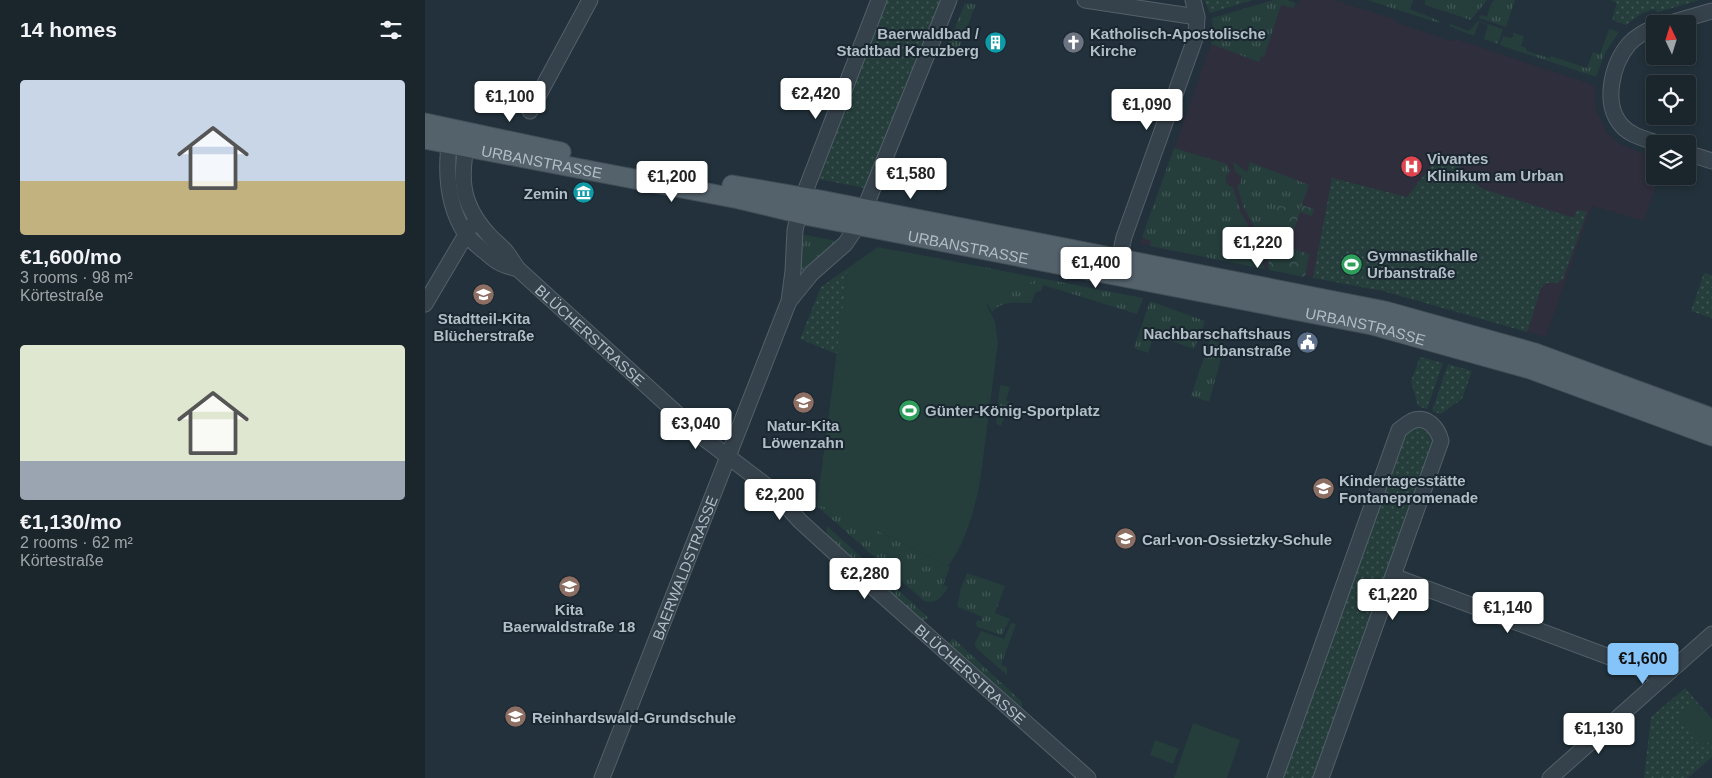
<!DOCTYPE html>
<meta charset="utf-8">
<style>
:root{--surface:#1a252c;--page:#273138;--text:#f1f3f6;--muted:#9fa5a9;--line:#384248;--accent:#85c4f8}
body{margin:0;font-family:Helvetica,sans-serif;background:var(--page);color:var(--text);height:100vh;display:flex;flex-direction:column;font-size:19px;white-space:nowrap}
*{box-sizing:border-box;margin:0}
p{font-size:16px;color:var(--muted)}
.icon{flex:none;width:28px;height:28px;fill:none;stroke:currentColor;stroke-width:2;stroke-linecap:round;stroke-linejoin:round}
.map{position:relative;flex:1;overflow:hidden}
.side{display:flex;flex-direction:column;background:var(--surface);width:425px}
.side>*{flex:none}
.needle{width:32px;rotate:356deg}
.fabs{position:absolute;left:1221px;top:15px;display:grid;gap:10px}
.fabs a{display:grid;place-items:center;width:50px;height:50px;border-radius:5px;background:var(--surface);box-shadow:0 2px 8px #0003,0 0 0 1px var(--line);font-size:25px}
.price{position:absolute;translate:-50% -42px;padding:0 11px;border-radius:5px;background:#fff;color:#222;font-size:16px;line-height:32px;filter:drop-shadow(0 1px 2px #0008)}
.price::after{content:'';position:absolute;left:50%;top:30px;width:15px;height:11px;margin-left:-8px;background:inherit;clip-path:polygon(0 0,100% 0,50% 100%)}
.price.active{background:var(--accent);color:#111}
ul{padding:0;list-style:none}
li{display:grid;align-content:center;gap:10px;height:265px;padding:0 20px}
li span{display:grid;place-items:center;height:155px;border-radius:5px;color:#555}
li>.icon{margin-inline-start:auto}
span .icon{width:90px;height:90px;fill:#fffc;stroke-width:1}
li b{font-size:21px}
h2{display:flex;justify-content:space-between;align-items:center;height:60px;padding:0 20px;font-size:21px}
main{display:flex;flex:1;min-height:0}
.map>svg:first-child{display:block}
.medical{fill:#2e2e3c}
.grass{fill:url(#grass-tufts)}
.forest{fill:url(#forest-crowns)}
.park{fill:url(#park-dots)}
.pitch{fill:#253e3c}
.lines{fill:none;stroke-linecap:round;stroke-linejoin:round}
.minor-casing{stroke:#546069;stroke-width:17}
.major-casing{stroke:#424e57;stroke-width:21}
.minor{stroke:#36424b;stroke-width:15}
.major{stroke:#54626c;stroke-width:19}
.labels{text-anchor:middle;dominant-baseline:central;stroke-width:4;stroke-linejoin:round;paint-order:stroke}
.poi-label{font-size:15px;font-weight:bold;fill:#b1bdc7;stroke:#1b2730;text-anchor:start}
.street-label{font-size:15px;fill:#b1bdc7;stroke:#1b2730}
</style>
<main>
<section class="side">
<h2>14 homes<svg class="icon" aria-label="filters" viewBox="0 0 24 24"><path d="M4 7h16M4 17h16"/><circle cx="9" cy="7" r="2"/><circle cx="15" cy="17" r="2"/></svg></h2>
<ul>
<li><span style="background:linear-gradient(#c9d6e8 65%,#c2b280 0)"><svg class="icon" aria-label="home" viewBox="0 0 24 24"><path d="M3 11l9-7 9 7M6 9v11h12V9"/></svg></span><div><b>€1,600/mo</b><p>3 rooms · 98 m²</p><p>Körtestraße</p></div></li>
<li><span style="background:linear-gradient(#dfe7d0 75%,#9aa5b1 0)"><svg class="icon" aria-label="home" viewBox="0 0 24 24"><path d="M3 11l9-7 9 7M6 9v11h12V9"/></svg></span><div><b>€1,130/mo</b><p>2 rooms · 62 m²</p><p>Körtestraße</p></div></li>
</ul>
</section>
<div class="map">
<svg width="1287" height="778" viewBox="0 0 1287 778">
<defs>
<pattern id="grass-tufts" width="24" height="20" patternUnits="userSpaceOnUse" patternTransform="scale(1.25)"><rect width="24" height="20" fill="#253e3c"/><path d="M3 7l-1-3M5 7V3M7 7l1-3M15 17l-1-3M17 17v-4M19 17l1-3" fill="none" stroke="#425857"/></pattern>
<pattern id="forest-crowns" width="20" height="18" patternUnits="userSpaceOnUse" patternTransform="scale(1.25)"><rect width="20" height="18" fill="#253e3c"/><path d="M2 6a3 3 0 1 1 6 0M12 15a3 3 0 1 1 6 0" fill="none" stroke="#425857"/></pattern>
<pattern id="park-dots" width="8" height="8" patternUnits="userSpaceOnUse" patternTransform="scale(1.25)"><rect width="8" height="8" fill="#253e3c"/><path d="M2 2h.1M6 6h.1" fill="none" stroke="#425857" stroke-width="1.8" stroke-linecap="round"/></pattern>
</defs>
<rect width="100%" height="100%" fill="#22313b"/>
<path class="medical" d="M848,0H862L874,4L876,0H910L969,19L970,22L994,30L1026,41L1031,39L1169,85L1172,111L1182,133L1195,144L1230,158V176H1234L1219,221L1167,206L1121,337L958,291L715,244L786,44L788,30L787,18Z"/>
<path class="grass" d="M848,0H862L871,3L868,8L856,5L839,57L836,56L834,62L786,44L788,30L787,18Z
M942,0H988L985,9L1014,21V23Z
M1000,0H1062L1046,20L1000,5Z
M1069,0H1090L1081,27L1054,18L1056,15L1062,17L1066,4Z
M540,3L551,4L531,56L520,52Z
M1053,21L1078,29L1073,44L1059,39L1063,25L1054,22L1049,36L1024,26L1025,24L1044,31Z
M1184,29L1194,32L1180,53L1171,77L1075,45L1078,36L1087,38L1089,33L1099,36L1096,46L1101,48L1102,51L1124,58L1126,56L1162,68L1168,52L1175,54Z
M749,148L802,164L805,172L801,176C800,182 803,186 808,187L816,213L835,246L839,269L725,246L726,241L717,237Z
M808,162L822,172L825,162L884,185L875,210L852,205L843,258L838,244L818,206L812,186L816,183V176L810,171Z
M375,234L412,241L378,271L376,270Z
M453,247L434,514L451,530L525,567L518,585L523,587C517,597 511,605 499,601L392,506L423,268Z
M470,250L718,298L712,314L618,285L616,291L611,292L606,303C590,303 578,300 567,312L563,305Z
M725,301L780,321L769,349L729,335L723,353L709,348Z
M785,340L800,344L784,402L766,396Z
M575,385L585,387L581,400L585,402L576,426L571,424Z
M402,526L504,618L496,621L401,537Z
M542,573L580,586L570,613L585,619L577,635L552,627L551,624L552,620L556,621L558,617L533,607L532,604L536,592L535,591Z
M586,623L591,624L576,665L582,667V675L551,648L550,643L556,631L579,639Z
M528,638L597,702V711L522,645Z"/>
<path class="forest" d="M852,205L875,210L877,205L889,209L887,216L875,212L863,247L884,254L880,277L844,270L843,258Z"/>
<path class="park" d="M458,0H521L445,189L387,178Z
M779,0H828L785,13Z
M1185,0H1275L1233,12L1228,9L1214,15L1201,25L1187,20L1192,3Z
M1015,155C1035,161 1041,178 1058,189L1149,218L1152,210L1162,212L1138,279L1131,283H1121L1116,288L1102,332L958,291L888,278L907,178L982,197Z
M423,268L412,354L375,339L396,287Z
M1279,273L1287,275V318L1266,311Z
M995,357L1018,363L1002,409L993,406L986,381Z
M1023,364L1047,371L1037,399L1016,414L1007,411Z
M994,427C1004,429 1009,435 1007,445L889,778H857L980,435L987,428Z
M1260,688L1287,719V757L1263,778H1219L1226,717Z"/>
<path class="pitch" d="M453,247L614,279L561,303L570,322L573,342L555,482C550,508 540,545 523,566L451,530L434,518V514L408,512V508L392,506L423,268Z
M1269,702L1287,723V739L1277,748L1250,717Z
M768,723L815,740L802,778H749Z
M730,740L754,749L748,764L725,755Z"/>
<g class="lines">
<defs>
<g id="minor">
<path d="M660,0L772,17"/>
<path d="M1242,24L1287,11"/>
<path d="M1230,27C1221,31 1211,36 1204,44C1187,64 1177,104 1197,126C1206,136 1221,139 1235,144"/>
<path d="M105,111L165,0"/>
<path d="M26,132C20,166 21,203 40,233C45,240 53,246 59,251C64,255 69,260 75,263C80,266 87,267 93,269"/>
<path id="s1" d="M43,136C35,175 34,202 63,234C69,241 77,246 82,253C86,258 89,264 93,269L280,439L347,490L375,521L422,564L663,778"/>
<path d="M1262,153L1287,161"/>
<path d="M692,269L699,237L771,36L772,17L768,0"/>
<path d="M365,300L387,273L420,244L433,225L524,0"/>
<path d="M0,304L46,226"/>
<path d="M968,576L1238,677"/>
<path id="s2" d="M177,778L364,301L368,271L370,230L378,197L454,0"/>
<path d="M850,778L974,430C978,427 983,423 987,421C1002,415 1013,428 1016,441L896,778"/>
<path d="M1125,778L1287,634"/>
</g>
<g id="major">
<path d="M0,123L136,152"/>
<path id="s3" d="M0,139L314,199L385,216L947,325L1105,369L1287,436"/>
<path d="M307,185L395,200L960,311L1110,353L1287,418"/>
</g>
</defs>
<use href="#minor" class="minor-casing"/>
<use href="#major" class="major-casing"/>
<use href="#minor" class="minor"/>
<use href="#major" class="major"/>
</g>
<defs>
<symbol id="building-disc" viewBox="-11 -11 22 22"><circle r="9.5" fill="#0f9aa8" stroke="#1b2730"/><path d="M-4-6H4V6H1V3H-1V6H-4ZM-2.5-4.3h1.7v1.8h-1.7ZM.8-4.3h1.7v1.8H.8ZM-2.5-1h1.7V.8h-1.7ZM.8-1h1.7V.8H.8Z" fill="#fff"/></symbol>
<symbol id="church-disc" viewBox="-11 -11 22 22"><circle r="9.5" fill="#6b7280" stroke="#1b2730"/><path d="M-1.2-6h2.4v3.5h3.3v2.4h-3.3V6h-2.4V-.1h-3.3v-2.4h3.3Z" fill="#fff"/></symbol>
<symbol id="hospital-disc" viewBox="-11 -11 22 22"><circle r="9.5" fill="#e0444e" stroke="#1b2730"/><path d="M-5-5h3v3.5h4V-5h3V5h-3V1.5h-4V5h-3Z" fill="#fff"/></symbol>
<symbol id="museum-disc" viewBox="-11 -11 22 22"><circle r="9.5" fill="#0f9aa8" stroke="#1b2730"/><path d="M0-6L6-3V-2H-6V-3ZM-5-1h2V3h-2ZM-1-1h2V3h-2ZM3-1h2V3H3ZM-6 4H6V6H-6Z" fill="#fff"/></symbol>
<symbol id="stadium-disc" viewBox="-11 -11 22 22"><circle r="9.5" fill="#2e9e5b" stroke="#1b2730"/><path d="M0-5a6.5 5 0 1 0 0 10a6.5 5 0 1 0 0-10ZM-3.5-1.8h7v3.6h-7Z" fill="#fff"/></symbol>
<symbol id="school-disc" viewBox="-11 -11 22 22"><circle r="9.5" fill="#8d6e63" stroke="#1b2730"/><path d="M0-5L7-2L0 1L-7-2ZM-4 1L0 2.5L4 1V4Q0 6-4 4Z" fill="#fff"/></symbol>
<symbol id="civic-disc" viewBox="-11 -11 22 22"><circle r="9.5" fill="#5c6f8a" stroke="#1b2730"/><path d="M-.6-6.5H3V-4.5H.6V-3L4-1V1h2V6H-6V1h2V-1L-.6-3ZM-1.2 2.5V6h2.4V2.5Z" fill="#fff"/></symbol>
</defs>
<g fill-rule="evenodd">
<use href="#building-disc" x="558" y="30" width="25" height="25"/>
<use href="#church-disc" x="636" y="30" width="25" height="25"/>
<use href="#hospital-disc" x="974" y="154" width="25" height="25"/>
<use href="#museum-disc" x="146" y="180" width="25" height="25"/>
<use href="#stadium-disc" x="914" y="252" width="25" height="25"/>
<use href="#school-disc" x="46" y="282" width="25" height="25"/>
<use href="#civic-disc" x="870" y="330" width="25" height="25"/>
<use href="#school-disc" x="366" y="390" width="25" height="25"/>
<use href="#stadium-disc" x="472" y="398" width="25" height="25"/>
<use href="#school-disc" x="886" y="476" width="25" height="25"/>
<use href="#school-disc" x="688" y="526" width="25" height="25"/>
<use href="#school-disc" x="132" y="574" width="25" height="25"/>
<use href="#school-disc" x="78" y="704" width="25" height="25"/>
</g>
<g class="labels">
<g class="poi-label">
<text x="554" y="33" text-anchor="end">Baerwaldbad /<tspan x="554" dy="17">Stadtbad Kreuzberg</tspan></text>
<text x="665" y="33">Katholisch-Apostolische<tspan x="665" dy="17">Kirche</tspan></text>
<text x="1002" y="158">Vivantes<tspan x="1002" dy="17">Klinikum am Urban</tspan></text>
<text x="143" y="193" text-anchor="end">Zemin</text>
<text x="942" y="255">Gymnastikhalle<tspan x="942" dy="17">Urbanstraße</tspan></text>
<text x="59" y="318" text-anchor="middle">Stadtteil-Kita<tspan x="59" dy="17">Blücherstraße</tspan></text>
<text x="866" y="333" text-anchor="end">Nachbarschaftshaus<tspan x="866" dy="17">Urbanstraße</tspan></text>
<text x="500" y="410">Günter-König-Sportplatz</text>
<text x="378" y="425" text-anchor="middle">Natur-Kita<tspan x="378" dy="17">Löwenzahn</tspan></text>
<text x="914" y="480">Kindertagesstätte<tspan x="914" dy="17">Fontanepromenade</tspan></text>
<text x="717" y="539">Carl-von-Ossietzky-Schule</text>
<text x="144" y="609" text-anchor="middle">Kita<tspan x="144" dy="17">Baerwaldstraße 18</tspan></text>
<text x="107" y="717">Reinhardswald-Grundschule</text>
</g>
<g class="street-label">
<text stroke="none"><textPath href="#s3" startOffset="119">URBANSTRASSE</textPath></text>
<text stroke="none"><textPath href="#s3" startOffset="554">URBANSTRASSE</textPath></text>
<text stroke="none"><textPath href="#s3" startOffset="959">URBANSTRASSE</textPath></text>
<text stroke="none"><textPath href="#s1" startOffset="249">BLÜCHERSTRASSE</textPath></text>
<text stroke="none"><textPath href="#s2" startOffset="226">BAERWALDSTRASSE</textPath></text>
<text stroke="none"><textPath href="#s1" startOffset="759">BLÜCHERSTRASSE</textPath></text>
</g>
</g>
</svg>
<div class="fabs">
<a><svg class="needle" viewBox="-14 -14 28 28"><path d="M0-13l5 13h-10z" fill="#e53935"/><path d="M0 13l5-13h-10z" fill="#9fa5a9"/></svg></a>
<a><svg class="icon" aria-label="locate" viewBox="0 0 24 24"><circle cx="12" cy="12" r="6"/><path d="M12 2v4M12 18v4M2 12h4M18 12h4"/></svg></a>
<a><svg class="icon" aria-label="layers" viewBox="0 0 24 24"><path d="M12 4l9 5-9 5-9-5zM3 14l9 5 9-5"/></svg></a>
</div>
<b class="price" style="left:391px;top:120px">€2,420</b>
<b class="price" style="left:85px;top:123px">€1,100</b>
<b class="price" style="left:722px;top:131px">€1,090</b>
<b class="price" style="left:486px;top:200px">€1,580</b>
<b class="price" style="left:247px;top:203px">€1,200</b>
<b class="price" style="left:833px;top:269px">€1,220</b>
<b class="price" style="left:671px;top:289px">€1,400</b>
<b class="price" style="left:271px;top:450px">€3,040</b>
<b class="price" style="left:355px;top:521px">€2,200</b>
<b class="price" style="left:440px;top:600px">€2,280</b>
<b class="price" style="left:968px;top:621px">€1,220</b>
<b class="price" style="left:1083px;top:634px">€1,140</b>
<b class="price active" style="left:1218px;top:685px">€1,600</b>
<b class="price" style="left:1174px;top:755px">€1,130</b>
</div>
</main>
